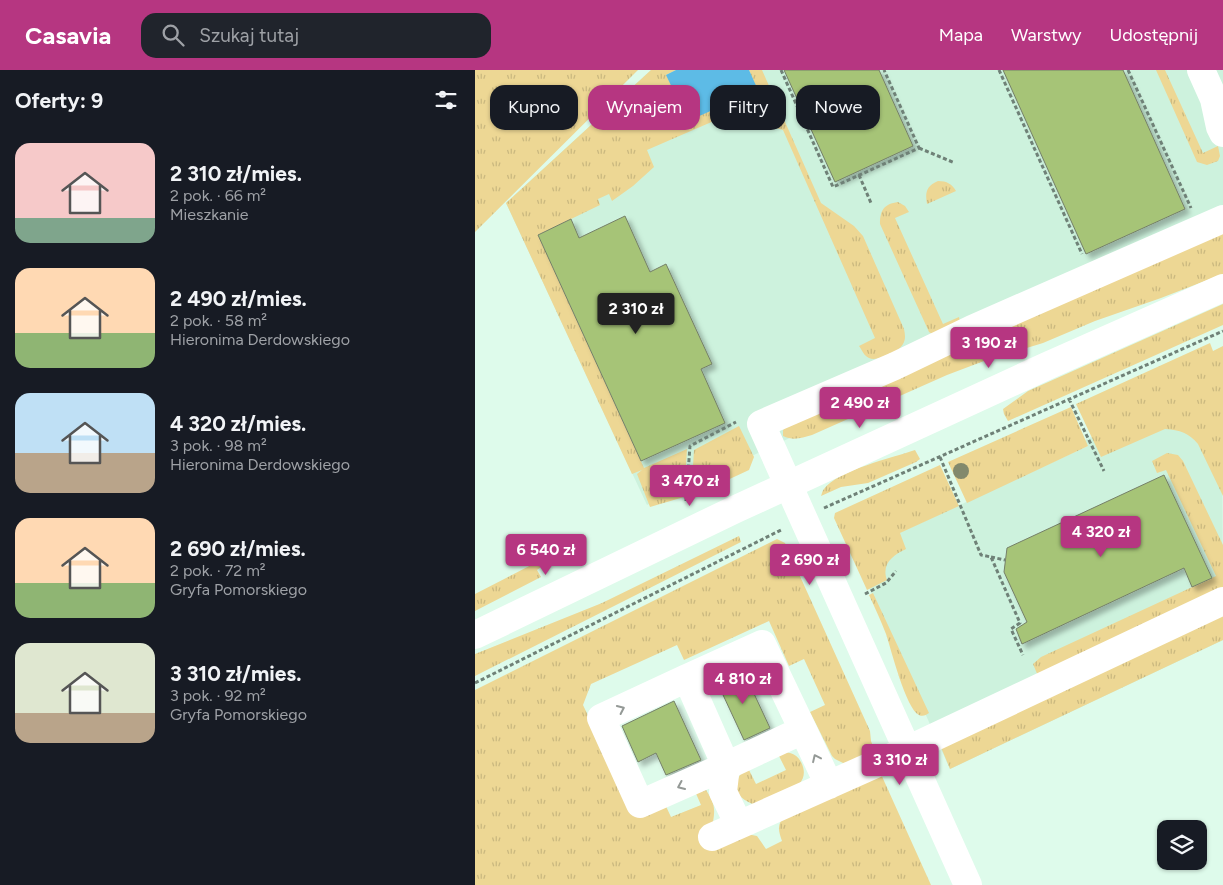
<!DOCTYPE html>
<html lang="pl">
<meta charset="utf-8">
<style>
:root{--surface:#171b24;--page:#20242c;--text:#f1f3f6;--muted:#9ea1a6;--accent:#b63681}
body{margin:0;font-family:Figtree,sans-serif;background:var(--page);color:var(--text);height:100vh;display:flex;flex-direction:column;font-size:19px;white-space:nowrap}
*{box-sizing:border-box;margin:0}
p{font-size:16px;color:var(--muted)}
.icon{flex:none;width:28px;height:28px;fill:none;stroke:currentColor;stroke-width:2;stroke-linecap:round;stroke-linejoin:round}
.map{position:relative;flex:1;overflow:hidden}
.sheet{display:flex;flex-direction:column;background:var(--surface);width:475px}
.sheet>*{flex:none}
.hud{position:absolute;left:15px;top:15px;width:475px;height:45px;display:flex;gap:10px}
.controls{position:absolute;left:682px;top:750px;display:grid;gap:10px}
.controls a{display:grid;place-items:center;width:50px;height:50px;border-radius:10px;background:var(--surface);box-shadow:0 1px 4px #0004;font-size:25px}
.price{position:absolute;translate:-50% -42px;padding:0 11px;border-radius:5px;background:var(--accent);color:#fff;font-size:16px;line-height:32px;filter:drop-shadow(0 1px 2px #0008)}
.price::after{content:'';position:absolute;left:50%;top:30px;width:15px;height:11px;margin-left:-8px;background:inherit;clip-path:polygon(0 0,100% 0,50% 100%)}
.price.current{background:#222;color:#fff}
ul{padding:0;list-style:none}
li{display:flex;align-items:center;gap:15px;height:125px;padding:0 15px}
li span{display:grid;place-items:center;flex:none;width:140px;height:100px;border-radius:15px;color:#555}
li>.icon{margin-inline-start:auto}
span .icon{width:60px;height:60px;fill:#fffc;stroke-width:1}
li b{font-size:21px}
h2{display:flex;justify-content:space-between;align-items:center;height:60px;padding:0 15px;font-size:21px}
.pill{padding:0 18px;border-radius:15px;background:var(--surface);box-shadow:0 1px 4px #0004;font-size:18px;line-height:45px}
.pill.current{background:var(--accent);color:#fff}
header{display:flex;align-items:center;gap:30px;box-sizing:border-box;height:70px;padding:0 25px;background:var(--accent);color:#fff}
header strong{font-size:24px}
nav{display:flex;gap:28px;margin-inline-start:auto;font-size:18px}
.search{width:350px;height:45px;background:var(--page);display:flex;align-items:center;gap:12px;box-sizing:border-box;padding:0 18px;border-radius:15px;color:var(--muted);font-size:19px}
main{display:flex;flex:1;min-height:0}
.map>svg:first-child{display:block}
.built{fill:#cdf2dd}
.grass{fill:url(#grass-tufts)}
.water{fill:#5dbbe6}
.building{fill:#a6c477;stroke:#757f68;filter:url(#shadow)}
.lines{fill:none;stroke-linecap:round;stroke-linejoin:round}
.path{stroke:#6f8177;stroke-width:3;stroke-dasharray:4 2.5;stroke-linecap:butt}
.minor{stroke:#fff;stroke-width:28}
.major{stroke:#fff;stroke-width:28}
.tree{fill:#82896c}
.oneway{stroke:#949996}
</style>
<header>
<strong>Casavia</strong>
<div class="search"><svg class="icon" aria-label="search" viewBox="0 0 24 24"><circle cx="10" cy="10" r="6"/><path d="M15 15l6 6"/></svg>Szukaj tutaj</div>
<nav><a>Mapa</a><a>Warstwy</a><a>Udostępnij</a></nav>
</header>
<main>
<section class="sheet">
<h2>Oferty: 9<svg class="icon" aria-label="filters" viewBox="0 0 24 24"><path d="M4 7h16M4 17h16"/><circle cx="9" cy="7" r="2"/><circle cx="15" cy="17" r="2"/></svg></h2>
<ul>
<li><span style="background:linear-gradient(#f6c9c9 75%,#7fa58c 0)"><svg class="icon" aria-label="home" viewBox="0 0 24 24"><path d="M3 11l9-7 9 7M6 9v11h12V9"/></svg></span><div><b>2 310 zł/mies.</b><p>2 pok. · 66 m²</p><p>Mieszkanie</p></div></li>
<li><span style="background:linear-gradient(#ffd9b3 65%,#8fb573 0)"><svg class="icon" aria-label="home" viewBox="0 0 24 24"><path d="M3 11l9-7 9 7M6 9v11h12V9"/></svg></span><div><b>2 490 zł/mies.</b><p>2 pok. · 58 m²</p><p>Hieronima Derdowskiego</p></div></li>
<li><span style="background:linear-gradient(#bfe0f5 60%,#b9a48a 0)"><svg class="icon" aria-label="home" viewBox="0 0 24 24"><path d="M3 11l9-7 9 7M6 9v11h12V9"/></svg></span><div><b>4 320 zł/mies.</b><p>3 pok. · 98 m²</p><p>Hieronima Derdowskiego</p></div></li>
<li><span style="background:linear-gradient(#ffd9b3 65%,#8fb573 0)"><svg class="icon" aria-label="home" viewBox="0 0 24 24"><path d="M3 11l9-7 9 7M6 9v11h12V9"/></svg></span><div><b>2 690 zł/mies.</b><p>2 pok. · 72 m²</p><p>Gryfa Pomorskiego</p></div></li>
<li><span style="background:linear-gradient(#dfe7d0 70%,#b9a48a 0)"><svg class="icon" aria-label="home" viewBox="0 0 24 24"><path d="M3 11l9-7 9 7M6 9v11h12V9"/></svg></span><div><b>3 310 zł/mies.</b><p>3 pok. · 92 m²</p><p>Gryfa Pomorskiego</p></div></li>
</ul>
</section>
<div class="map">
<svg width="748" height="815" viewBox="0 0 748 815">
<defs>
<pattern id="grass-tufts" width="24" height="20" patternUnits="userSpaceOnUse" patternTransform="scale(1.25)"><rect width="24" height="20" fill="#edd794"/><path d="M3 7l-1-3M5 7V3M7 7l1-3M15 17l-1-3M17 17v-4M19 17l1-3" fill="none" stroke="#cab87f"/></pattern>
<filter id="shadow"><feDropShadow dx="4.5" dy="4.5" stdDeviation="2.5" flood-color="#0004"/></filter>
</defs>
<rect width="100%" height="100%" fill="#defbeb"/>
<path class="built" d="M176,0H748V180L428,315L172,435L31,133Z
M747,307L748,570L475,699L386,500L424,463L613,376L610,370Z"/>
<path class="grass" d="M0,0H163L0,162Z
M176,0H201L191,5L282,20L274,0H287L346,133L379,156L388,166L429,259C430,264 431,269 428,274C424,282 402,292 394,288C389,286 387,280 384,276L400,268L308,60L255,44L172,80L179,97L158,116L137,131L134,124L123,129L125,135L63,165L169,398L212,379L209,427L175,437L162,404L167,400L157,404L31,133Z
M681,0H690L728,83L743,76L745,86L743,91L732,95L722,92Z
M463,111C472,111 477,114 481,121L452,134C450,123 451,116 463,111Z
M423,132L430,136L434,142L420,148L468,254L484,247L485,252L457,264L454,262L405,154C405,140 409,134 423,132Z
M748,160V204L686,228L620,251L568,273L509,291L472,305L337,365C327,368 318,371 308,366V360L312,356Z
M748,234V255L533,351L529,344L528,339L553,321Z
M735,273L738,281L748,276V426L723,374C714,363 705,360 690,359L626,387L601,334Z
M596,337L613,376L492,433L473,392Z
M264,356L279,387L274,400L216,427L219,380Z
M440,380L445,389L441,392L393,413L366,417L346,426C347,424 347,421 349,419C363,400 417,388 440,380Z
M692,383L703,385L708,391L748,475V520L563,606L558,594L566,587L741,506L691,400L682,403L677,391Z
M465,395L484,436L425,463L431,479C418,485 406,494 412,510L392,520L359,448L360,443Z
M264,466L266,472L0,606V584L127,533Z
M302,469L310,473L395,661L396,671L400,682L375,692L368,693L360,689L357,686L335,642L350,635L329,589L314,596L294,551L209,590L202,575L116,614L108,635L158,740L189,732L196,747L226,735L219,719L230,718C238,732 241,735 238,752L272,764L282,766L291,779L307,771C304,762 302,757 307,749L405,702L456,815H0V620Z
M91,477L62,500L66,507L0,541V524Z
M398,523L454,643C451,645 448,647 444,645C431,639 416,579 411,564C406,551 400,538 394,525Z
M748,543V570L475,699L465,675Z
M302,682C312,682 321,682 326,692C340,719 299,728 281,735C258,728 256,712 272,696L281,714L311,700Z"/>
<path class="water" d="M201,0H274L283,20L213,51L191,5Z"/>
<path class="building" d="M309,0H404L438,76L360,112Z
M528,0H648L710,139L611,184Z
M150,146L175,202L191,194L237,294L226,299L250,353L166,391L63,165L96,149L104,168Z
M689,405L737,508L717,517L709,498L547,574L541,559L552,552L529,502L532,478Z
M268,600L295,658L269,670L242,612Z
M199,631L226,690L191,705L181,683L163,692L147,656Z"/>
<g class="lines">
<path class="path" d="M306,0L358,117L444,78L409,0
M524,0L607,184
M653,0L716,138
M444,78L480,93
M384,105L396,133
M594,329L629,401
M465,387L506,485L516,487L545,553L536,559L548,585
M211,431L215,376L261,352
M349,438L748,261
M516,487L530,490
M390,524L411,513L421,501
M0,613L308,459"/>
<path class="minor" d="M726,0L739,29L745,57L748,63
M287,574L328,660L251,696L212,608Z
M212,608L126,648L165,734L251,696
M328,660L354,715
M251,696L248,722L264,755
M237,767L432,680L748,531
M493,815L286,354L420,296L497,259L748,149"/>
<path class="major" d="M0,565L261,439L572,296L748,218"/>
</g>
<circle class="tree" cx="486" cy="401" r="8"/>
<defs><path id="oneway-chevron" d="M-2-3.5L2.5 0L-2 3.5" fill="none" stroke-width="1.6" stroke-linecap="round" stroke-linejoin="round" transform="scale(1.25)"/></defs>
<g class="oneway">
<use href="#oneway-chevron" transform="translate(146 639) rotate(-25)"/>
<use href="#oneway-chevron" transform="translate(341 688) rotate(-115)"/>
<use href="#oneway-chevron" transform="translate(206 716) rotate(156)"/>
</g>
</svg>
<div class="controls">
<a><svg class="icon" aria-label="layers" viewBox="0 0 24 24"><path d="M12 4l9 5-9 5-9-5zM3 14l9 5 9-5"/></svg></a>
</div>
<b class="price current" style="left:161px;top:265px">2 310 zł</b>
<b class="price" style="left:514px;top:299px">3 190 zł</b>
<b class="price" style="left:385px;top:359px">2 490 zł</b>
<b class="price" style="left:215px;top:437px">3 470 zł</b>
<b class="price" style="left:626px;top:488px">4 320 zł</b>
<b class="price" style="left:71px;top:506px">6 540 zł</b>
<b class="price" style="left:335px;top:516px">2 690 zł</b>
<b class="price" style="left:268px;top:635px">4 810 zł</b>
<b class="price" style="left:425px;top:716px">3 310 zł</b>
<div class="hud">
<a class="pill">Kupno</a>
<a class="pill current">Wynajem</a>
<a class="pill">Filtry</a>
<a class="pill">Nowe</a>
</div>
</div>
</main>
